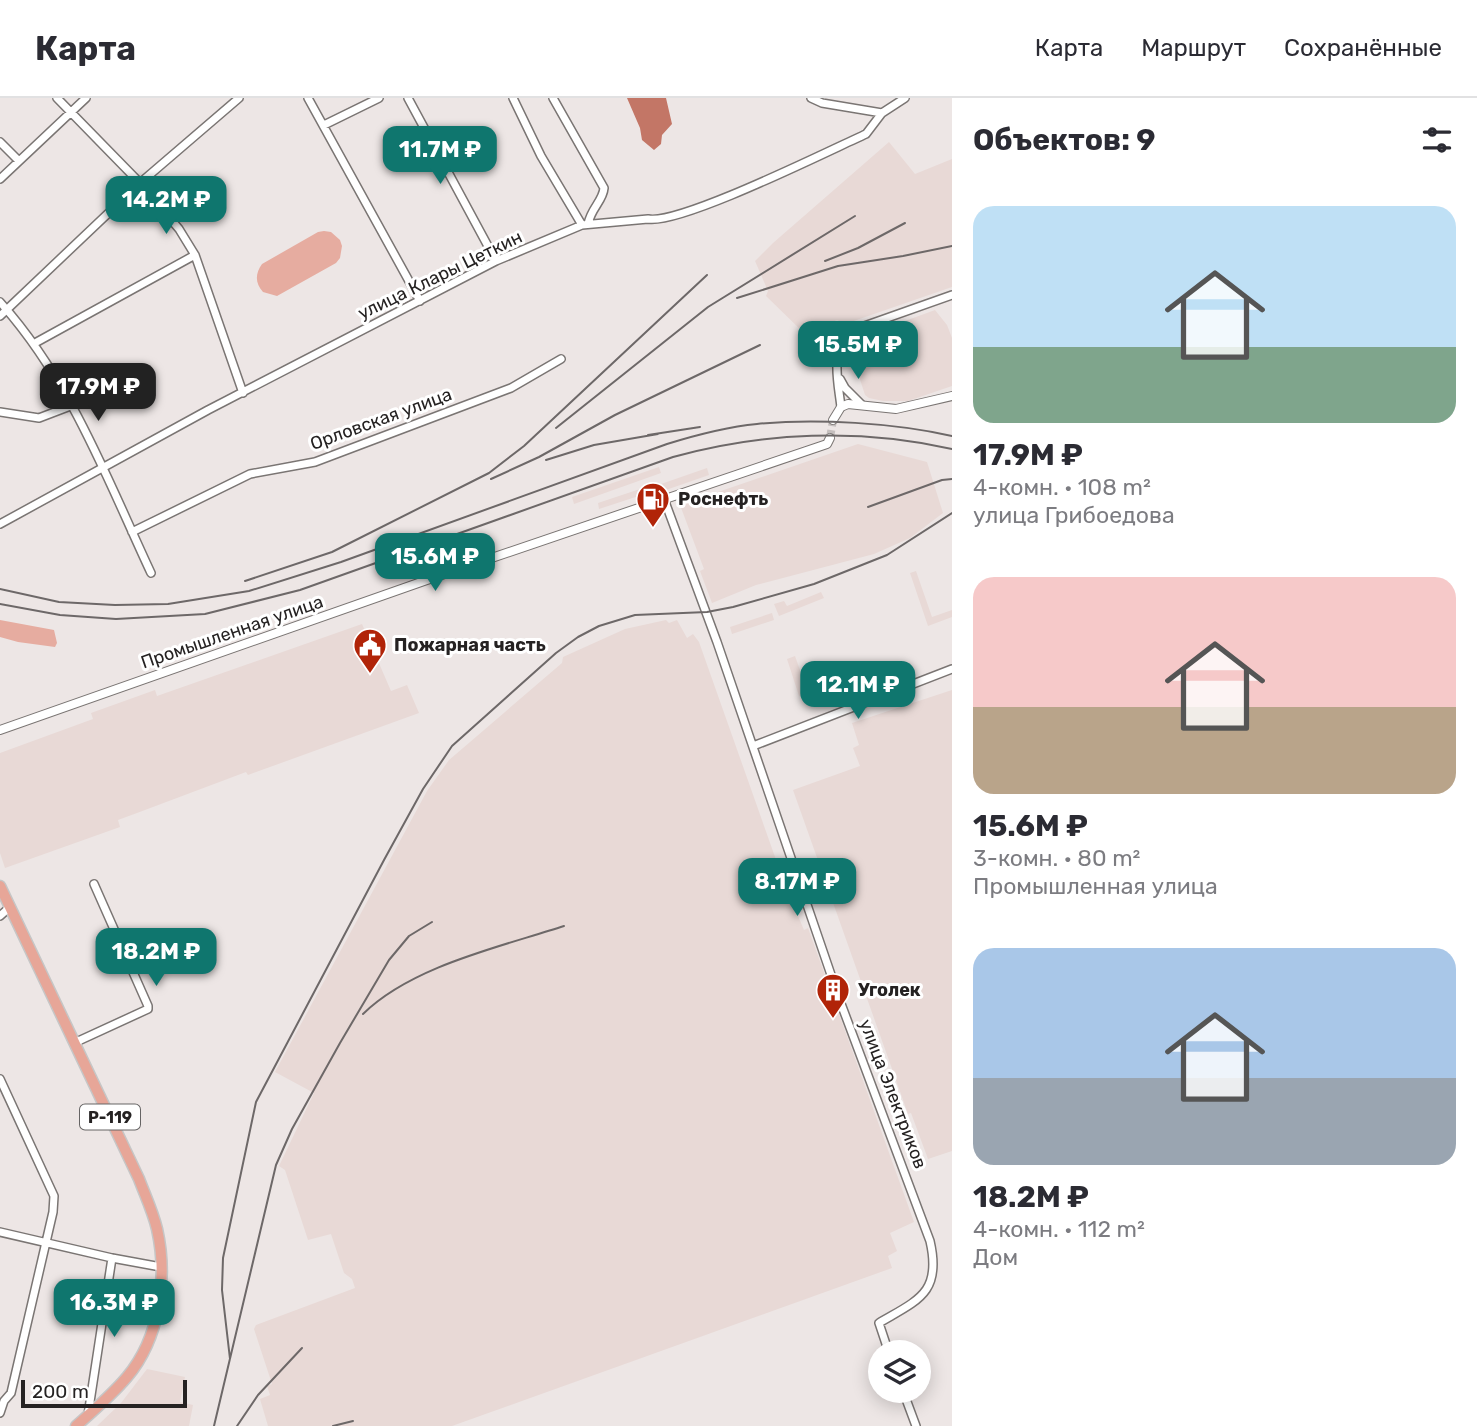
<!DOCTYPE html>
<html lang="ru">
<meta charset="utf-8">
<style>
:root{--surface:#fff;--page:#f7f7f7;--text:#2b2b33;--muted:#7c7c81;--line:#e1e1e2;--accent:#0f766e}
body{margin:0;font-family:Rubik,sans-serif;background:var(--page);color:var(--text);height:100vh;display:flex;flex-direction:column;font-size:26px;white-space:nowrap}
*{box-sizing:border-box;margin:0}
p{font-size:23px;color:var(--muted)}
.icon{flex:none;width:38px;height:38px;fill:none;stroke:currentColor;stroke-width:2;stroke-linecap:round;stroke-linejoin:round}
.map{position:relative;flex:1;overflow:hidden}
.sheet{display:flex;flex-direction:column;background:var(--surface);width:525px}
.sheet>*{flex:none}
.fabs{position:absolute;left:868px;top:1242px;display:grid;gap:14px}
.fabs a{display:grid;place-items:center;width:63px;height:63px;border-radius:50%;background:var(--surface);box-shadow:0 4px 18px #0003;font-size:35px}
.scale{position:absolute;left:21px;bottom:18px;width:166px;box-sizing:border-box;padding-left:7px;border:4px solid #252222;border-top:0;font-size:19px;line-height:24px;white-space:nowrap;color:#252222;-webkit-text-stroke:5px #fff;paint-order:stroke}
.price{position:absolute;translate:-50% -60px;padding:0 16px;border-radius:14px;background:var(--accent);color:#fff;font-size:23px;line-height:46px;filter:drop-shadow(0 2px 4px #0008)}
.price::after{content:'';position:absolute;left:50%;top:42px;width:21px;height:16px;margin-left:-10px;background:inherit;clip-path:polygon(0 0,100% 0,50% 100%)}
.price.active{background:#222;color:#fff}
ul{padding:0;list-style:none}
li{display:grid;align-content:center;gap:14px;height:371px;padding:0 21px}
li span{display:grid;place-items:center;height:217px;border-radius:21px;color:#555}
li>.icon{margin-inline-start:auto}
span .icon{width:126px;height:126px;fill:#fffc;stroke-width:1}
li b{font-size:30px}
h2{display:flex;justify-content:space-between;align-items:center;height:84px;padding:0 21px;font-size:30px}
header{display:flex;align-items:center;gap:42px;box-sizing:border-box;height:98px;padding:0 35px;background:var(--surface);border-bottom:2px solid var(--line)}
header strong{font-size:33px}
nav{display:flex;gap:38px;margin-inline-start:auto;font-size:24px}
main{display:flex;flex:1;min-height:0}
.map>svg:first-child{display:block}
.built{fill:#e8d9d6}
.green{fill:#e6aca0}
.water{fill:#c37666}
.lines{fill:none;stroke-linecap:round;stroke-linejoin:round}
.tertiary-tunnel{stroke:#c5bfbe;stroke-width:8;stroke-dasharray:8 4;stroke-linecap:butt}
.minor-casing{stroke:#7a7573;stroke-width:10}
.tertiary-casing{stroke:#7a7573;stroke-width:10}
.trunk-casing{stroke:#c6c6c6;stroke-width:13}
.minor{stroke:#fff;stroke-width:7}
.tertiary{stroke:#fff;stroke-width:8}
.trunk{stroke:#e7a698;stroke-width:10}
.rail{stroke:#6d6868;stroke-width:2}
.labels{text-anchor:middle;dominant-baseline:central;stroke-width:6;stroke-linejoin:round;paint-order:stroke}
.shield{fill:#fff;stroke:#666464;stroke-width:2}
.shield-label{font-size:16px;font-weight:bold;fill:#252222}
.street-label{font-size:18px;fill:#252222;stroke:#fff}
.poi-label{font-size:18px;font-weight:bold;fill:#252222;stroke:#fff;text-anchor:start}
</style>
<header>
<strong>Карта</strong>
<nav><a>Карта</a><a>Маршрут</a><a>Сохранённые</a></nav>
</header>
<main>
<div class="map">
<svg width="952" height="1328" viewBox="0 0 952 1328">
<rect width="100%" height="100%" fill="#ede6e5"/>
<path class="built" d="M889,44L915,76L952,61V189L845,226L837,222L805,236L766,198L768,193L755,163L773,145Z
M935,212L947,227L952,240V288L908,303H883L869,300L865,297L848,244Z
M858,346L927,364L943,415L910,440L874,456L756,487L712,505L700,473L704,471L680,407Z
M659,369L661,375L574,406L572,399Z
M707,370L709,377L663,393L661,386Z
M655,386L657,392L599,411L598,405Z
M916,473L932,519L952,512V519L928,528L910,475Z
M821,494L824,500L779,518L774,506L784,503L787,508Z
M772,515L774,522L732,536L730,529Z
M666,522L669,525L677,522L687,540L693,536L699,544L786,790L804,832L808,830L914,1124L890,1135L897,1153L888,1158L892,1170L452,1328H268L260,1301L270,1297L267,1288L272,1286L254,1231L256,1227L355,1190L352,1181L344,1175L331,1136L308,1142L285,1072L279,1068L314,995L275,974L427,693L449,662L562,565L563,559L625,531Z
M362,526L391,593L407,587L419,615L248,677L246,674L137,715L118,722L120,729L5,770L0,755V655L93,621L91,615L155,592L157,598Z
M795,558L806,589H809L810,594L799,598L787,561Z
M952,592V1053L928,1061L911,1015L908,1016L793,692L860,668L853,650L859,647L852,625Z
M147,1271L185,1279L180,1304L193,1307L189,1328H97L121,1305Z"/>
<path class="green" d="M324,133L331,134L340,142L342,148L340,160L336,165L277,198L263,194C255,185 255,176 262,166L318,134Z
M0,522L54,532L57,545L55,549L18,544L0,539Z"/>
<path class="water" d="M627,0H666L672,26L662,37L661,46L654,52L642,42L640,30Z"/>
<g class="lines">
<path class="tertiary-tunnel" d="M830,340L833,322"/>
<defs>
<path id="minor" d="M57,0L140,85L179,131L195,157L243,295
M308,0L420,203
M408,0L496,163
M513,0L541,58L582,127
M553,0L604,90C603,103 591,110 588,126
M811,0L822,5L882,15
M324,27L379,0
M0,44L19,63
M0,81L86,0
M0,204C71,283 107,381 151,475
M0,218L140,85L239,0
M35,245L195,157
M840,281L845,290L862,307
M841,309C838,282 829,252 853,232L952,197
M0,314L39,320L73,307
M664,401L717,544L840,903L930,1143C942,1195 918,1202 879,1225L889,1255
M0,426L208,312L496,163L582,127L648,121C680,127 828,53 866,36L882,15L905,0
M132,434L250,376L315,364L511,290L561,261
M753,648L952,571
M0,818L10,809
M74,945L148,911V908L94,786
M0,981L54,1098L53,1114L11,1295L4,1303L0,1315
M0,1134L112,1160L161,1169
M903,1293L916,1328
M88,1317L112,1160"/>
<path id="tertiary" d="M833,322L841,309L848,306L896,311L952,298
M0,632L424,483L827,346L830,340"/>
<path id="trunk" d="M0,788L139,1081C145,1097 153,1114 157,1131C168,1180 160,1240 127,1279C112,1297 93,1313 76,1328"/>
</defs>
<use href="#minor" class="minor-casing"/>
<use href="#tertiary" class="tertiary-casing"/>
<use href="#trunk" class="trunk-casing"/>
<use href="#minor" class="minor"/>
<use href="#tertiary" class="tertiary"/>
<use href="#trunk" class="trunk"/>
<path class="rail" d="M825,163L858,150L905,125
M737,200L838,168L903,158L952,148
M556,330L708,209L855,118
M648,337L700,329
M546,362L594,347L658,336
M491,381L539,359L615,317L760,247
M868,409L942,382L952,381
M245,483L332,454L489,375L524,348L707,177
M0,491L59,504L115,507L168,506L249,493L341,464L667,346C696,337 726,329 757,326C816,320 895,325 952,338
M0,506L60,517L116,521L205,516L300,492L673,359C763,334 860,330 952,351
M363,916C412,868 500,849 564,828
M230,1261L222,1192L223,1160L256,1004L384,762L423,691L452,648L556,555L578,539L599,528L635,517L707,514L733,509L814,486L887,457L952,415
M214,1328L276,1067L292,1031L340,945L389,862L409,838L432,824
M237,1328L258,1297L302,1250
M333,1328L353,1323"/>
</g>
<defs>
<symbol id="fuel-pin" viewBox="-11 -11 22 30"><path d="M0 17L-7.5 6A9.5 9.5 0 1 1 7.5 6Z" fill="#b12408" stroke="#fff"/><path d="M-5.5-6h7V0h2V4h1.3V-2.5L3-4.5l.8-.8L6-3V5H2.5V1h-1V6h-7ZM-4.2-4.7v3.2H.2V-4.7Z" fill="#fff"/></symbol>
<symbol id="civic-pin" viewBox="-11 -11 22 30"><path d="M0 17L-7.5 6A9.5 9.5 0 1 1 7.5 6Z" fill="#b12408" stroke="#fff"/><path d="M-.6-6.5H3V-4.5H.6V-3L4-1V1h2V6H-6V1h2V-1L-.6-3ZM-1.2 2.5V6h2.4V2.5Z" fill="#fff"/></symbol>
<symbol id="building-pin" viewBox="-11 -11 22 30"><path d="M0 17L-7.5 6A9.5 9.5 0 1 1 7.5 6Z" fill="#b12408" stroke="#fff"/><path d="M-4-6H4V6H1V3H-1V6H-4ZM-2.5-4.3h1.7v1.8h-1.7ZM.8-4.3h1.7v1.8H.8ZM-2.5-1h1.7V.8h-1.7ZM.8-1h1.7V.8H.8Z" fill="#fff"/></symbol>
</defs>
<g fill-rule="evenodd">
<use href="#fuel-pin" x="634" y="382" width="38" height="52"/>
<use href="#civic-pin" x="351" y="528" width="38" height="52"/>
<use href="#building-pin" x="814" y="873" width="38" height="52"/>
</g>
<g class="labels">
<rect class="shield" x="80" y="1006.5" width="60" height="25" rx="5"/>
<g class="shield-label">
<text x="110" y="1019">Р-119</text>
</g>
<g class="street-label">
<text transform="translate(440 177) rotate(-26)">улица Клары Цеткин</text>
<text transform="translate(381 321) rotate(-20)">Орловская улица</text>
<text transform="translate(232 534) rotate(-19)">Промышленная улица</text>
<text transform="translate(893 996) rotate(69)">улица Электриков</text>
</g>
<g class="poi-label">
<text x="678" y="401">Роснефть</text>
<text x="394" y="547">Пожарная часть</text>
<text x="858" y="892">Уголек</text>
</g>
</g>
</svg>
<div class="fabs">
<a><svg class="icon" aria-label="layers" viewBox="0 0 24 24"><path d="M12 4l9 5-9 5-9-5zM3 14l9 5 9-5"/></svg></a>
</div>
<div class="scale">200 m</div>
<b class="price" style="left:440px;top:88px">11.7M ₽</b>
<b class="price" style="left:166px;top:138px">14.2M ₽</b>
<b class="price" style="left:858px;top:283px">15.5M ₽</b>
<b class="price active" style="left:98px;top:325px">17.9M ₽</b>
<b class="price" style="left:435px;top:495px">15.6M ₽</b>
<b class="price" style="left:858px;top:623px">12.1M ₽</b>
<b class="price" style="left:797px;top:820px">8.17M ₽</b>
<b class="price" style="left:156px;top:890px">18.2M ₽</b>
<b class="price" style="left:114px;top:1241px">16.3M ₽</b>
</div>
<section class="sheet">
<h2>Объектов: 9<svg class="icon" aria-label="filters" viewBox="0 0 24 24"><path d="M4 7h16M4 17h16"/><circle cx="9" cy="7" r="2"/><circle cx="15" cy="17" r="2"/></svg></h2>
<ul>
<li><span style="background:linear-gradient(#bfe0f5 65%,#7fa58c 0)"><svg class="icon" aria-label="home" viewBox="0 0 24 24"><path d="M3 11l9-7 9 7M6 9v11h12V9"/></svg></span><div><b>17.9M ₽</b><p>4-комн. · 108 m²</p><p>улица Грибоедова</p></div></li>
<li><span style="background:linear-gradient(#f6c9c9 60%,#b9a48a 0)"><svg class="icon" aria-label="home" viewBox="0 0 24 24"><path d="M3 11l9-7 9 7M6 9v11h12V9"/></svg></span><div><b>15.6M ₽</b><p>3-комн. · 80 m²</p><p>Промышленная улица</p></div></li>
<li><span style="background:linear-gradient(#a9c7e8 60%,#9aa5b1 0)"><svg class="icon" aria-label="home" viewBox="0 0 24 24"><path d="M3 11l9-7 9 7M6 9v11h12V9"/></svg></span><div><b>18.2M ₽</b><p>4-комн. · 112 m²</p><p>Дом</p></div></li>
</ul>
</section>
</main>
